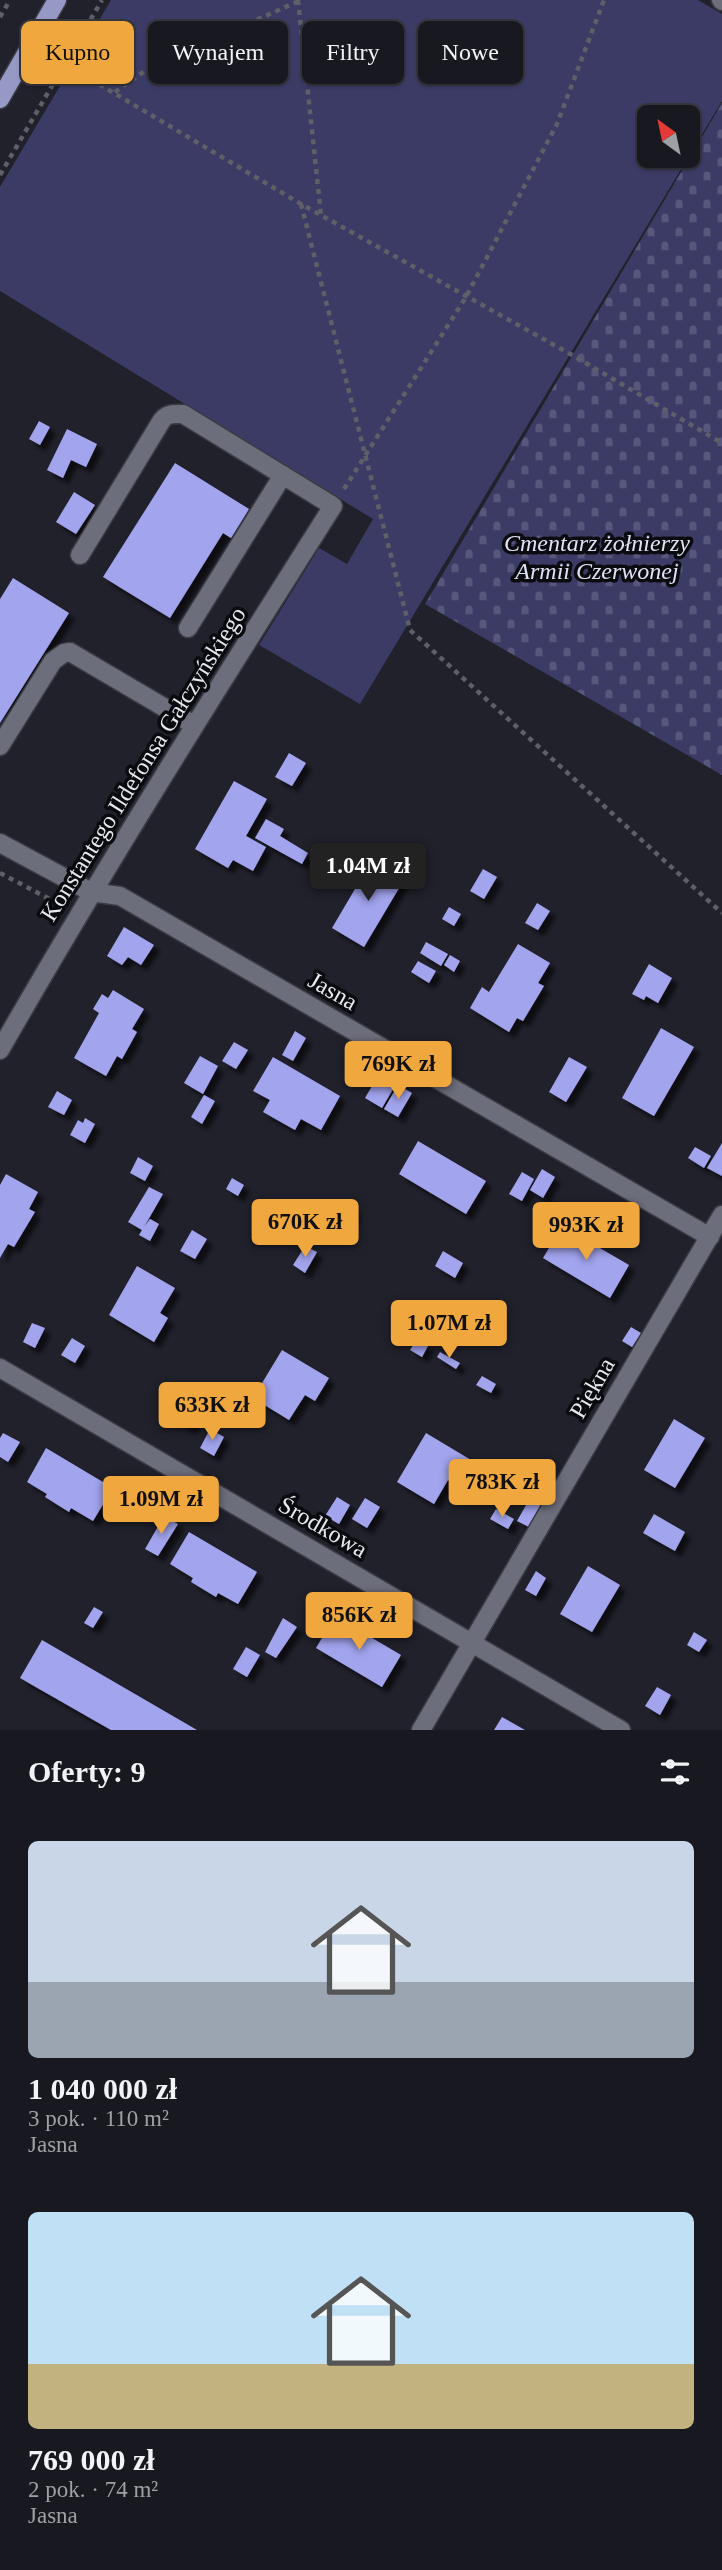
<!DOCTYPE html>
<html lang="pl">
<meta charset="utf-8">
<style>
:root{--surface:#181920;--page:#212229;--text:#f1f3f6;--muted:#9fa0a5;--line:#36383e;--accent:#efa73e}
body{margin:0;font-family:"Times New Roman",serif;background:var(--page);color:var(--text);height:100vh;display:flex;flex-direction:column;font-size:26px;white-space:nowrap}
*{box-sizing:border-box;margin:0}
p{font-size:23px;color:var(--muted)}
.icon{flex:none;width:38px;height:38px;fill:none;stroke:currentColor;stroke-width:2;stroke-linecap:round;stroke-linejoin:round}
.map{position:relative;height:1730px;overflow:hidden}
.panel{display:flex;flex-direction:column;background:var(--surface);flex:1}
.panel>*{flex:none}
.guide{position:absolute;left:21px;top:21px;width:681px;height:63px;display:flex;gap:14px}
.needle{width:46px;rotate:327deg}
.tools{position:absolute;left:637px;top:105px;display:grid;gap:14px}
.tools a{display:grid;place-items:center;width:63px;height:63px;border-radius:10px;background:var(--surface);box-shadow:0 2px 5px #0004,0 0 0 2px var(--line);font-size:35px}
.price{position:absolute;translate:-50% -60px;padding:0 16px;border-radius:7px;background:var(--accent);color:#111;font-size:23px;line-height:46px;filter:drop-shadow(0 2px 4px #0008)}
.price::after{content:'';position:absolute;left:50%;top:42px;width:21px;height:16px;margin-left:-10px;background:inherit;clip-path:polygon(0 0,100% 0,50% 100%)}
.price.active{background:#222;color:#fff}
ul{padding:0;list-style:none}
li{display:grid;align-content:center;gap:14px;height:371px;padding:0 28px}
li span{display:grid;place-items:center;height:217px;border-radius:10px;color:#555}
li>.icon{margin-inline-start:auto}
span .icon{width:126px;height:126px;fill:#fffc;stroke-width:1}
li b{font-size:30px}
h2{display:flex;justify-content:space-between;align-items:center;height:84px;padding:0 28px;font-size:30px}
.chip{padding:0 24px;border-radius:10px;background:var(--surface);box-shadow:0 2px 5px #0004,0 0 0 2px var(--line);font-size:24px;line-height:63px}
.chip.active{background:var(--accent);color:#111}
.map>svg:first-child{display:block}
.grass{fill:#3b3b66;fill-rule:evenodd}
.cemetery{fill:url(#cemetery-stones)}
.building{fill:#a2a4ed;filter:url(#shadow)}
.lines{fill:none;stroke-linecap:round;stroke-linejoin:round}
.street-casing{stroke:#3b3b43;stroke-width:21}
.primary-casing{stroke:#3b3b43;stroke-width:21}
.path{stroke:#5e5f68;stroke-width:4.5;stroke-dasharray:5 5;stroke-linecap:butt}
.street{stroke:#6d6e7b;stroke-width:18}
.primary{stroke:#9699c5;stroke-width:18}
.labels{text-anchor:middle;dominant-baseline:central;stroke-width:7;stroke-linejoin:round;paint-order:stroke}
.park-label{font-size:24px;font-style:italic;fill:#e0e1f5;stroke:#0a0b0f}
.street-label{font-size:24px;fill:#e7e7ef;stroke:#0a0b0f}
</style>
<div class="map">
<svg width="722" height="1730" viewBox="0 0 722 1730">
<defs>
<pattern id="cemetery-stones" width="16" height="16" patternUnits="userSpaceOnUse" patternTransform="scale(1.75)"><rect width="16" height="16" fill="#3b3b66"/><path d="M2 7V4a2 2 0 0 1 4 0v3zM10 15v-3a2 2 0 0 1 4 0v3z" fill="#57577c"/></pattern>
<filter id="shadow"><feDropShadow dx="6" dy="6" stdDeviation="2" flood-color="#0009"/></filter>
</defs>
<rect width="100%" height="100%" fill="#20212b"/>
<path class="grass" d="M111,0H698L722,14V101L360,704L259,645L319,548L347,564L373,519L0,291V187ZM649,117H688V156H649Z"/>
<path class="cemetery" d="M722,103V775L425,604Z"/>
<path class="building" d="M39,421L50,427L40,445L29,439Z
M67,429L97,444L86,467L71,460L63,478L47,470Z
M175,463L249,509L231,538L223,533L170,618L103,577Z
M74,492L95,505L76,534L56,522Z
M13,578L69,613L0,723V599Z
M289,753L306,763L292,786L275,777Z
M234,781L267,799L246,836L266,847L253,871L233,860L228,868L195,849Z
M266,819L284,829L280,836L308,853L302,864L255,838Z
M372,860L405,878L364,947L332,928Z
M483,869L497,877L484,899L470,891Z
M537,903L550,911L538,930L525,923Z
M449,907L461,914L454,926L442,919Z
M124,927L154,945L141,965L128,957L122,965L107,956Z
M426,942L448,954L441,966L420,953Z
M518,944L550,963L538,983L544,986L523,1021L517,1018L509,1032L470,1008L482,987L489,992Z
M450,955L460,961L454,972L444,965Z
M418,961L436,971L429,983L411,972Z
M649,964L672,978L658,1003L646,996L644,1000L632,994Z
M113,990L144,1009L132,1029L137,1032L122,1059L117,1056L106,1076L74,1058L99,1013L93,1009L102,994L108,998Z
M661,1028L694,1047L654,1116L622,1098Z
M295,1031L306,1038L293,1061L282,1055Z
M234,1042L248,1050L236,1069L222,1061Z
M200,1056L218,1066L203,1094L184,1083Z
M273,1057L340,1096L321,1130L301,1119L295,1130L263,1112L270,1100L253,1091Z
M569,1057L587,1067L566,1102L549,1092Z
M379,1074L396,1084L382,1108L365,1098Z
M398,1085L412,1093L398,1117L384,1109Z
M57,1091L72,1100L64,1115L48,1107Z
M204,1095L215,1101L202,1124L191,1117Z
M85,1118L95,1124L85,1143L70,1135L78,1120L83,1123Z
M418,1141L486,1181L466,1214L399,1174Z
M722,1143V1176L707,1168Z
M695,1147L711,1156L704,1168L688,1158Z
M138,1157L153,1166L145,1181L130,1173Z
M542,1169L555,1177L543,1198L530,1190Z
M522,1172L534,1179L522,1201L509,1194Z
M6,1174L38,1192L29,1209L35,1212L14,1247L8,1244L0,1258V1185Z
M232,1178L244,1185L238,1196L226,1189Z
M149,1187L163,1194L144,1227L150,1219L159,1224L150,1241L139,1235L142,1230L128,1222Z
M335,1199L355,1212L345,1229L324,1217Z
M562,1226L629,1265L610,1298L543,1258Z
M192,1230L207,1239L195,1259L180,1251Z
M305,1246L317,1252L305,1273L293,1265Z
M443,1251L463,1263L455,1278L435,1266Z
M137,1266L175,1288L160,1313L168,1318L154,1342L109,1315Z
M32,1323L45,1328L35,1348L23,1342Z
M631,1327L641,1333L632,1347L622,1341Z
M72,1338L85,1346L75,1363L61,1355Z
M417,1339L428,1346L422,1357L410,1350Z
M282,1350L329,1378L315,1401L305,1395L289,1420L253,1398Z
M440,1352L460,1363L456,1369L437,1357Z
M482,1376L496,1384L491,1393L476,1385Z
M193,1392L207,1400L190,1428L176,1420Z
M674,1419L705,1438L675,1488L644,1470Z
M210,1429L224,1437L214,1456L200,1448Z
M3,1433L20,1442L8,1462L0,1457V1438Z
M426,1433L471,1460L456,1485L448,1480L434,1504L397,1482Z
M46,1448L113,1488L93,1521L71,1508L69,1512L45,1497L47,1494L27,1482Z
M538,1484L549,1490L529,1527L517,1521Z
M337,1497L350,1505L339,1524L325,1516Z
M365,1498L380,1507L367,1528L352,1519Z
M496,1509L514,1519L508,1529L490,1519Z
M654,1514L685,1532L675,1551L643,1533Z
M164,1516L178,1524L158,1556L145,1549Z
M189,1532L257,1572L238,1604L218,1593L216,1597L191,1582L193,1578L170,1564Z
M588,1566L620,1585L592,1632L560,1614Z
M536,1571L546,1578L536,1596L525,1590Z
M94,1607L103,1612L93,1628L84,1623Z
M335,1616L401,1655L382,1687L316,1648Z
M283,1618L297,1627L276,1658L265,1652Z
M694,1632L707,1640L699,1652L687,1645Z
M42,1640L197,1730H111L20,1678Z
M246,1647L260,1655L247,1677L233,1669Z
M657,1687L671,1695L660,1715L645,1706Z
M502,1717L525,1730H494Z"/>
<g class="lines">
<defs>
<path id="street" d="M721,0L722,1
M188,628L283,475
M0,746L53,661L64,653L70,652L194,725
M0,843L91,892L120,896L710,1237
M0,1050C106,865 219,686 333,506L183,414C174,414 168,413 162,420L80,555
M0,1368L621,1730
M421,1730L722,1215"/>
<path id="primary" d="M0,99L57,0"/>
</defs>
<use href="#street" class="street-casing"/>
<use href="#primary" class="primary-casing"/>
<path class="path" d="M298,0L321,215
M0,17L10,0
M65,64L301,204L572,355L722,443
M115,92L149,68L301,0
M0,175L102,0
M301,204L410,630L722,913
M344,489L466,297L557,124L604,0
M0,873L61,905"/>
<use href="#street" class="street"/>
<use href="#primary" class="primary"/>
</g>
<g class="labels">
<g class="park-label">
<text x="597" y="543">Cmentarz żołnierzy<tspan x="597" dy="28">Armii Czerwonej</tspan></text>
</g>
<g class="street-label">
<text transform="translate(143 764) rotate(-58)">Konstantego Ildefonsa Gałczyńskiego</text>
<text transform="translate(333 991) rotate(30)">Jasna</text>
<text transform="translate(592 1388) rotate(-60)">Piękna</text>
<text transform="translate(323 1527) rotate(30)">Środkowa</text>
</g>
</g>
</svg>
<div class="tools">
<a><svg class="needle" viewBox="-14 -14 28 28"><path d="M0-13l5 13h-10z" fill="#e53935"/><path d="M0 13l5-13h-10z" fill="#9fa0a5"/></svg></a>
</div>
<b class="price active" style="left:368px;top:903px">1.04M zł</b>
<b class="price" style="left:398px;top:1101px">769K zł</b>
<b class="price" style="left:305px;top:1259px">670K zł</b>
<b class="price" style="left:586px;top:1262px">993K zł</b>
<b class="price" style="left:449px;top:1360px">1.07M zł</b>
<b class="price" style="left:212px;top:1442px">633K zł</b>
<b class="price" style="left:502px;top:1519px">783K zł</b>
<b class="price" style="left:161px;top:1536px">1.09M zł</b>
<b class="price" style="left:359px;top:1652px">856K zł</b>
<div class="guide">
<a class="chip active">Kupno</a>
<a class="chip">Wynajem</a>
<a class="chip">Filtry</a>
<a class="chip">Nowe</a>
</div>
</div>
<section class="panel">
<h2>Oferty: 9<svg class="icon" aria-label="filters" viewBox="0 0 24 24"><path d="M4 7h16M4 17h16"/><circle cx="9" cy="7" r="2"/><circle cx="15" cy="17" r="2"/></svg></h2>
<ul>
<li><span style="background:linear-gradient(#c9d6e8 65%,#9aa5b1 0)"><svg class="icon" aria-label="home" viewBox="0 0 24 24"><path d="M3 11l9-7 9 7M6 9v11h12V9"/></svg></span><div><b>1 040 000 zł</b><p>3 pok. · 110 m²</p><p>Jasna</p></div></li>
<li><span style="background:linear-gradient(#bfe0f5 70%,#c2b280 0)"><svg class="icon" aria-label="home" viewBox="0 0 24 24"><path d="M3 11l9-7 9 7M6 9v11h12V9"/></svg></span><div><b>769 000 zł</b><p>2 pok. · 74 m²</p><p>Jasna</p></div></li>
</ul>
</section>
